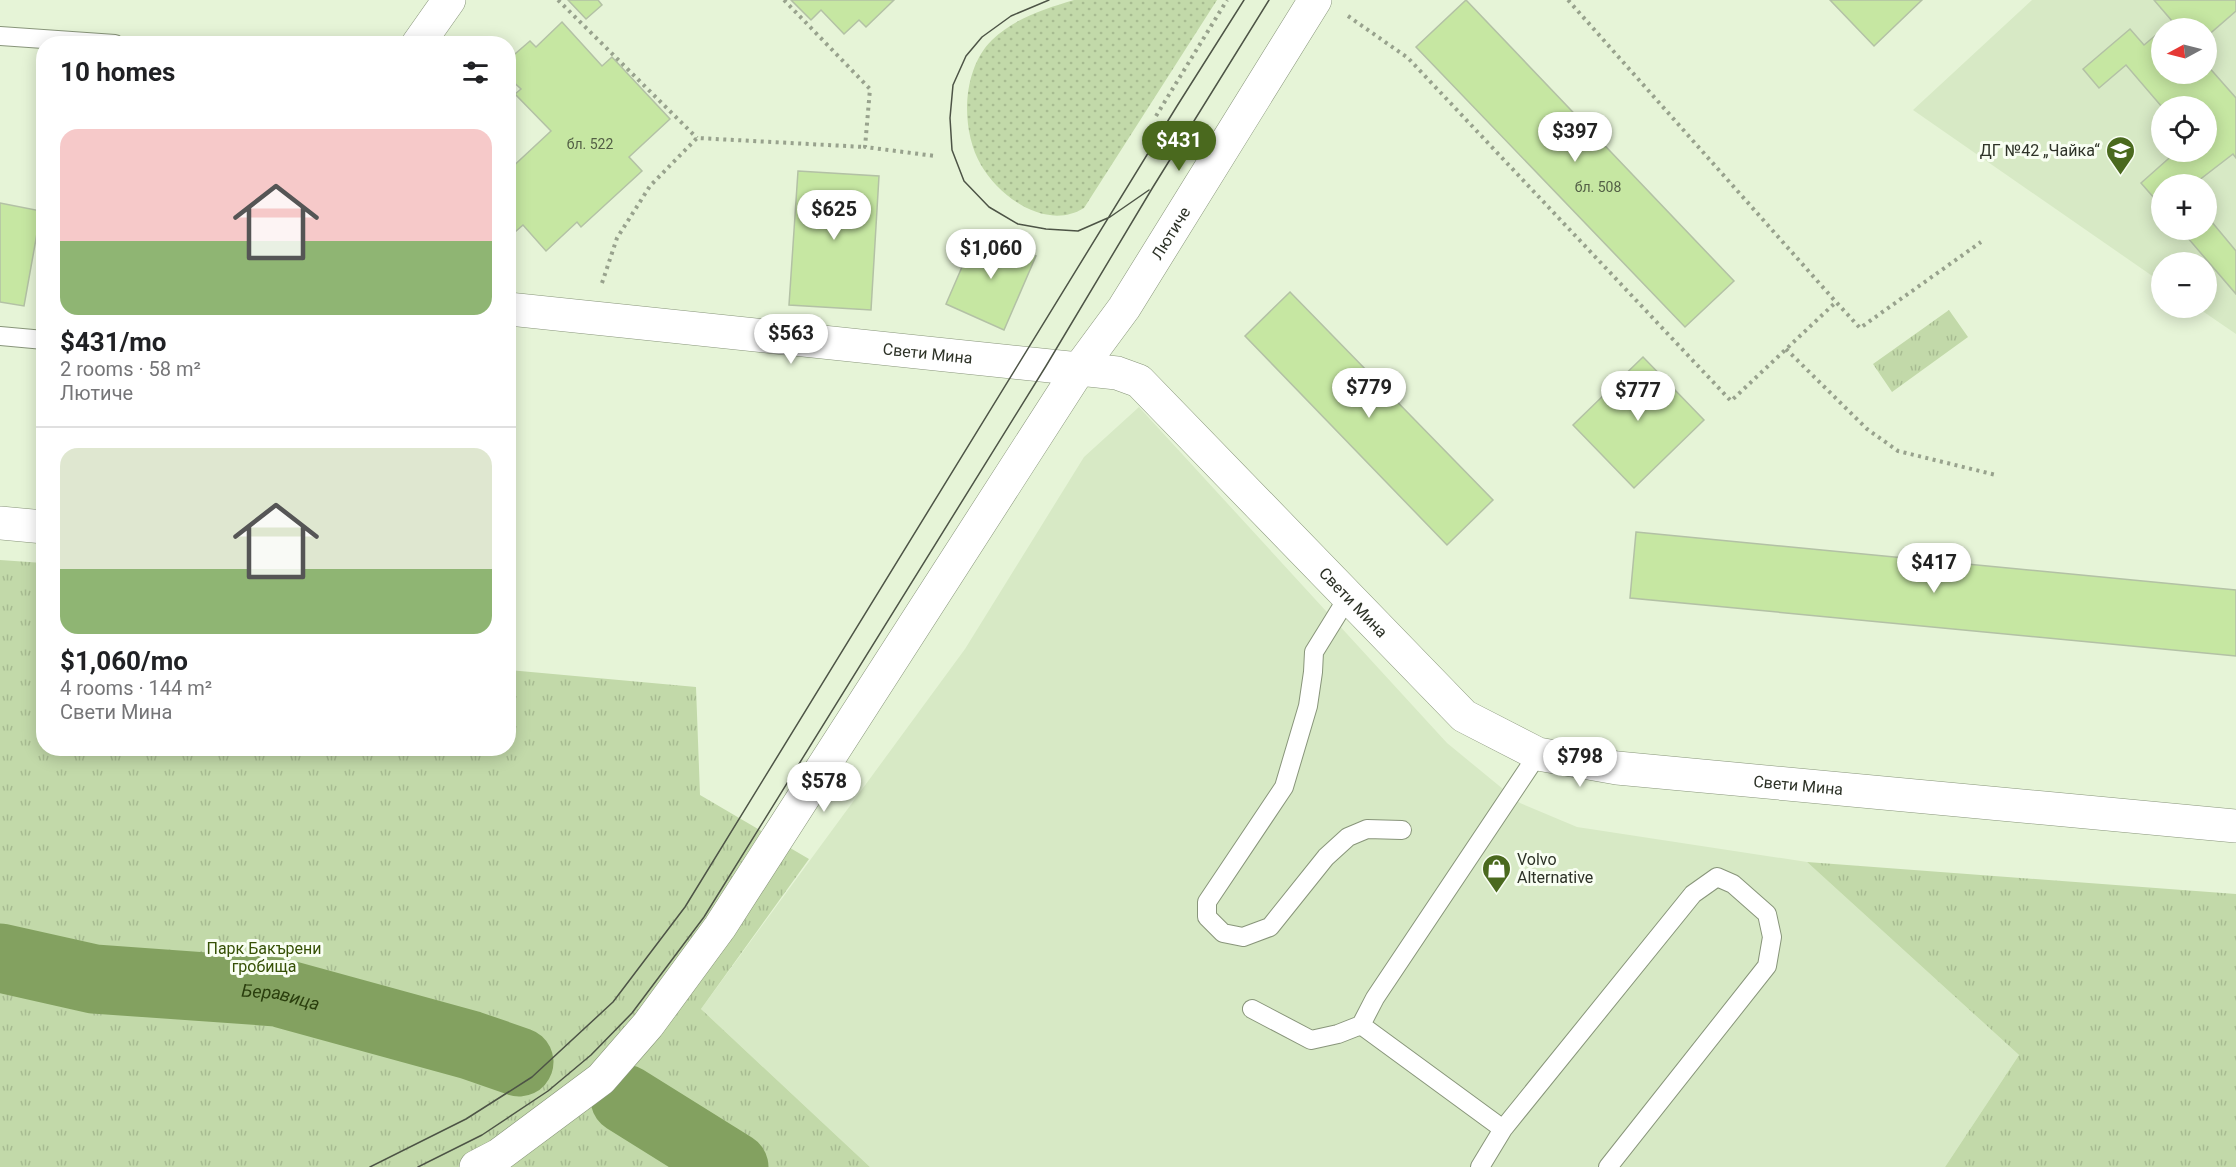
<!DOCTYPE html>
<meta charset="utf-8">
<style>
:root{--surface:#fff;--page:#f2f2f2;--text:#202124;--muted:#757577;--line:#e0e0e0;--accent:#4a691e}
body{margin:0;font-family:Roboto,sans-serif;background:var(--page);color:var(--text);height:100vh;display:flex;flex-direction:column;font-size:22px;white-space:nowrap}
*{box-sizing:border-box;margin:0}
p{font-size:20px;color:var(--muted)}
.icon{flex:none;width:33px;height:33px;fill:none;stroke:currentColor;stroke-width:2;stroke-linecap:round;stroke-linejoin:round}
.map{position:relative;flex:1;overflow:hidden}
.sheet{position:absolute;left:36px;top:36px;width:480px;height:720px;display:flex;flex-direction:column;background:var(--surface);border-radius:24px;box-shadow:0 3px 15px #0003}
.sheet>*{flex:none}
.needle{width:39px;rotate:263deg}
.controls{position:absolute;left:2151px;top:18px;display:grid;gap:12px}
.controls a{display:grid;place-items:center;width:66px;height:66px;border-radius:50%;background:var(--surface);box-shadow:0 3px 15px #0003;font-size:30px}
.price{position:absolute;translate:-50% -51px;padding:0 14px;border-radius:21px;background:#fff;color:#222;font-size:20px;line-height:39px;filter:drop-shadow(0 2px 3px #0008)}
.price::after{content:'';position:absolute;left:50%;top:36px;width:18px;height:14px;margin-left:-9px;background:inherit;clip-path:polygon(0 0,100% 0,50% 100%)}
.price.on{background:var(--accent);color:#fff}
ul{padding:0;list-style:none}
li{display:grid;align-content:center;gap:12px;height:318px;padding:0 24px}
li+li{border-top:2px solid var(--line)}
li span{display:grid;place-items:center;height:186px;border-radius:18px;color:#555}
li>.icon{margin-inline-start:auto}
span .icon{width:108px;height:108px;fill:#fffc;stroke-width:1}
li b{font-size:26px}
h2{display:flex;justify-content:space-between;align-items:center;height:72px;padding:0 24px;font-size:26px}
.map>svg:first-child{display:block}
.built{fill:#d7e9c5;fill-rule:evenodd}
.grass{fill:url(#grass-dots)}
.park{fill:url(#park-tufts)}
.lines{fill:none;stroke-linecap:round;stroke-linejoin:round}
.river{stroke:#83a160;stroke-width:69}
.building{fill:#c6e7a2;stroke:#b3c1a5;stroke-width:1.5}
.service-casing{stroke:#88957a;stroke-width:20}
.minor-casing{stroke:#88957a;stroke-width:34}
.path{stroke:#98a28d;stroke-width:4;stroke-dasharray:3 4.5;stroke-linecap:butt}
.service{stroke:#fff;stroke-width:18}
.minor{stroke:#fff;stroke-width:33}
.tram{stroke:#4d5446;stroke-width:1.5}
.labels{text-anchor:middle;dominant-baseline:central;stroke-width:6;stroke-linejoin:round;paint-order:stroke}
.number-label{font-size:14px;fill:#535f46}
.poi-label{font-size:16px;fill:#2d3227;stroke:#f8fef2;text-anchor:end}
.street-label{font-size:16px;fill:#2d3227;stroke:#f8fef2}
.park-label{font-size:16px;fill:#365106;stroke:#f8fef2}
.water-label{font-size:18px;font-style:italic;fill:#2a3e0d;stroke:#f8fef2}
</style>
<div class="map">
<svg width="2236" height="1167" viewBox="0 0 2236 1167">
<defs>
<pattern id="grass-dots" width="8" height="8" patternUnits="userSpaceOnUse" patternTransform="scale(1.5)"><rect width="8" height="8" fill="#c2d9a9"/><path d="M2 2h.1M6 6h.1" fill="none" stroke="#a7bb91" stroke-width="1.8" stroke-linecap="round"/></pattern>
<pattern id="park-tufts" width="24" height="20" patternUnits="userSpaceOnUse" patternTransform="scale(1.5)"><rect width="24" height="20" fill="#c2d9a9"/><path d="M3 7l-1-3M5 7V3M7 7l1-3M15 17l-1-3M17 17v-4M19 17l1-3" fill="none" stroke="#a7bb91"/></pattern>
</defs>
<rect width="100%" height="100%" fill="#e6f4d7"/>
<path class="built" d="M2032,0H2236V334L2198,308H2206V262H2162L2161,282L1913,110ZM2162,28H2206V74H2162ZM2162,106H2206V152H2162ZM2162,184H2206V230H2162Z
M1139,407L1447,743L1520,803L1577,827L1807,862L2019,1055L1945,1167H870L701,1009L965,649L1084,457Z"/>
<path class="grass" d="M1074,0H1217L1084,208C1047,231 1000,198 981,165C960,129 962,69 992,40C1015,18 1044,9 1074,0Z"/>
<path class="park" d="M1949,310L1968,337L1892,392L1873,364Z
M0,560L43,563L44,748H508L509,670L696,687L700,795L809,859L701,1009L870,1167H0Z
M1807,862L2236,894V1167H1945L2019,1055Z"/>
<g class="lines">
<g class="river">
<path id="s1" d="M0,958L94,979L277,992L470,1045L519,1062"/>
<path d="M625,1099L734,1167"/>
</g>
</g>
<path class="building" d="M568,0H598L602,5L586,19Z
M791,0H894L866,27L859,20L844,34L821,10L811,20Z
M1466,0L1734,281L1685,327L1416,47Z
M1830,0H1922L1874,46Z
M2154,0H2236V11L2206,37V28H2163L2172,21Z
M562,22L602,66L612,57L670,119L629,157L642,171L581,227L577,222L546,251L523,225L515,232L508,225V171L551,131L515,94L521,89L508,77V60L530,41L536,47Z
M2130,29L2144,45L2162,30V74H2206V64L2236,98V158L2233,154L2194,184H2162V207L2141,183L2176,152H2206V106L2162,107L2126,65L2099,88L2083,69Z
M798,171L879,176L871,310L789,305Z
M0,203L41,211L24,306L0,302Z
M2206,215L2236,251V294L2181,230H2206Z
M978,230L1036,256L1004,330L946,304Z
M1290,292L1493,500L1447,545L1245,336Z
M1643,357L1704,420L1634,488L1573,425Z
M1636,532L2236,590V656L1630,598Z"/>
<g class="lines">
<defs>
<path id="service" d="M0,36L115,44
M0,336L44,340
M1348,597L1314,652L1313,672L1308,706L1284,787L1207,902V917L1223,933L1243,937L1270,927L1326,857L1348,837L1367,829L1402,830
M1252,1009L1311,1040L1338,1034L1361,1025L1375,998L1538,754
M1361,1025L1503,1129
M1480,1167L1503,1129L1693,894L1717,877L1733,884L1767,914L1772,937L1767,966L1608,1167"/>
<g id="minor">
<path d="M418,44L449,0"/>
<path id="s2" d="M508,309L1117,373L1139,381L1464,716L1538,754L1617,768L2236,826"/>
<path d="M0,523L44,527"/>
<path id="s3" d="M476,1167L499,1155L601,1079L648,1025L720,927L1079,369L1124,308L1315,0"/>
</g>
</defs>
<use href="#service" class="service-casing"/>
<use href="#minor" class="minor-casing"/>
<path class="path" d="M558,0L697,138
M784,0L870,89L865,147L935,156
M1568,0L1836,302
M1348,16L1408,58L1731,401L1836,302L1860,328L1981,242
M1156,116L1227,0
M602,283L617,238L650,186L697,138L865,147
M1786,349L1867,429L1898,451L1996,475"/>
<use href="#service" class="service"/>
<use href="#minor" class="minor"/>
<path class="tram" d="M1049,0L1011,16L982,37L966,56L953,85L950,118L952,150L964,181L989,207L1018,224L1046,229L1078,231L1110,217L1149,190
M370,1167L466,1119L532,1077L613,1002L685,907L1177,106L1244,0
M418,1167L482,1135L548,1091L591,1055L632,1013L704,917L1046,366L1153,187L1269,0"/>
</g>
<defs>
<symbol id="school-pin" viewBox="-11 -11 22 30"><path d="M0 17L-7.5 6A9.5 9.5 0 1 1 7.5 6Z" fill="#4a691e" stroke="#f8fef2"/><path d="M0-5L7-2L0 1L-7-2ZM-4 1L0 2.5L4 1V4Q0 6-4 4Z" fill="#fff"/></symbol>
<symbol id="shop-pin" viewBox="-11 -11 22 30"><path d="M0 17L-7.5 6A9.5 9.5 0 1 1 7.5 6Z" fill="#4a691e" stroke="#f8fef2"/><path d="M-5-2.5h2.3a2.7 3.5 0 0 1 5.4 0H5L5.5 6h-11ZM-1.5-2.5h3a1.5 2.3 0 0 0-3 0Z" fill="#fff"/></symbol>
</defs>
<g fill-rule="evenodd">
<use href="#school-pin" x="2104" y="134" width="33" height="45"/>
<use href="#shop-pin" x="1480" y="852" width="33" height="45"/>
</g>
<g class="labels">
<g class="number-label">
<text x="590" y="144">бл. 522</text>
<text x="1598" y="187">бл. 508</text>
</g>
<g class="poi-label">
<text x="2100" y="150">ДГ №42 „Чайка“</text>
<text x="1517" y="859" text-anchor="start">Volvo<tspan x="1517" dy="18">Alternative</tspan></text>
</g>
<g class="street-label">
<text stroke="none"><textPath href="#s3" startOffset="1174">Лютиче</textPath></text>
<text stroke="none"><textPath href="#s2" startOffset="422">Свети Мина</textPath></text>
<text stroke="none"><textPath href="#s2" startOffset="944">Свети Мина</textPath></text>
<text stroke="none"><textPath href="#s2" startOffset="1448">Свети Мина</textPath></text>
</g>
<g class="park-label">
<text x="264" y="948">Парк Бакърени<tspan x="264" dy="18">гробища</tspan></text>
</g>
<g class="water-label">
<text stroke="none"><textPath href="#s1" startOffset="284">Беравица</textPath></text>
</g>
</g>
</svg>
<div class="controls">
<a><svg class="needle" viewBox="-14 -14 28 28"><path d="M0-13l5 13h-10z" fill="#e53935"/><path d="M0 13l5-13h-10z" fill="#757577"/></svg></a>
<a><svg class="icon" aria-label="locate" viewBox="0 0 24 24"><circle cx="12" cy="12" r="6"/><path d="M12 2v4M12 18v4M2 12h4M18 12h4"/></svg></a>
<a>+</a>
<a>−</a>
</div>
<b class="price" style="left:1575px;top:163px">$397</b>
<b class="price on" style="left:1179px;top:172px">$431</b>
<b class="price" style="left:834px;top:241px">$625</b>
<b class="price" style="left:991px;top:280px">$1,060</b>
<b class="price" style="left:791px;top:365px">$563</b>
<b class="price" style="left:1369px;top:419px">$779</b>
<b class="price" style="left:1638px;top:422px">$777</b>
<b class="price" style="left:1934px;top:594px">$417</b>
<b class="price" style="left:1580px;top:788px">$798</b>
<b class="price" style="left:824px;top:813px">$578</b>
<section class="sheet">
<h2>10 homes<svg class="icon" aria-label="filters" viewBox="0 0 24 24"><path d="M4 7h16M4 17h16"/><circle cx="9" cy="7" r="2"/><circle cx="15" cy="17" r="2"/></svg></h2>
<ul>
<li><span style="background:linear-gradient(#f6c9c9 60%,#8fb573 0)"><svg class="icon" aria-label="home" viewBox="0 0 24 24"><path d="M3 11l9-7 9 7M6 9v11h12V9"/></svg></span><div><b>$431/mo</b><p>2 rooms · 58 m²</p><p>Лютиче</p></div></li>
<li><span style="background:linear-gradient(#dfe7d0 65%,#8fb573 0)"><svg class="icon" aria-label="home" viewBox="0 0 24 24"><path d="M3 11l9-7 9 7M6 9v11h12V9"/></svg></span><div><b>$1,060/mo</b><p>4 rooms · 144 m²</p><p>Свети Мина</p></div></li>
</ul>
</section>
</div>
